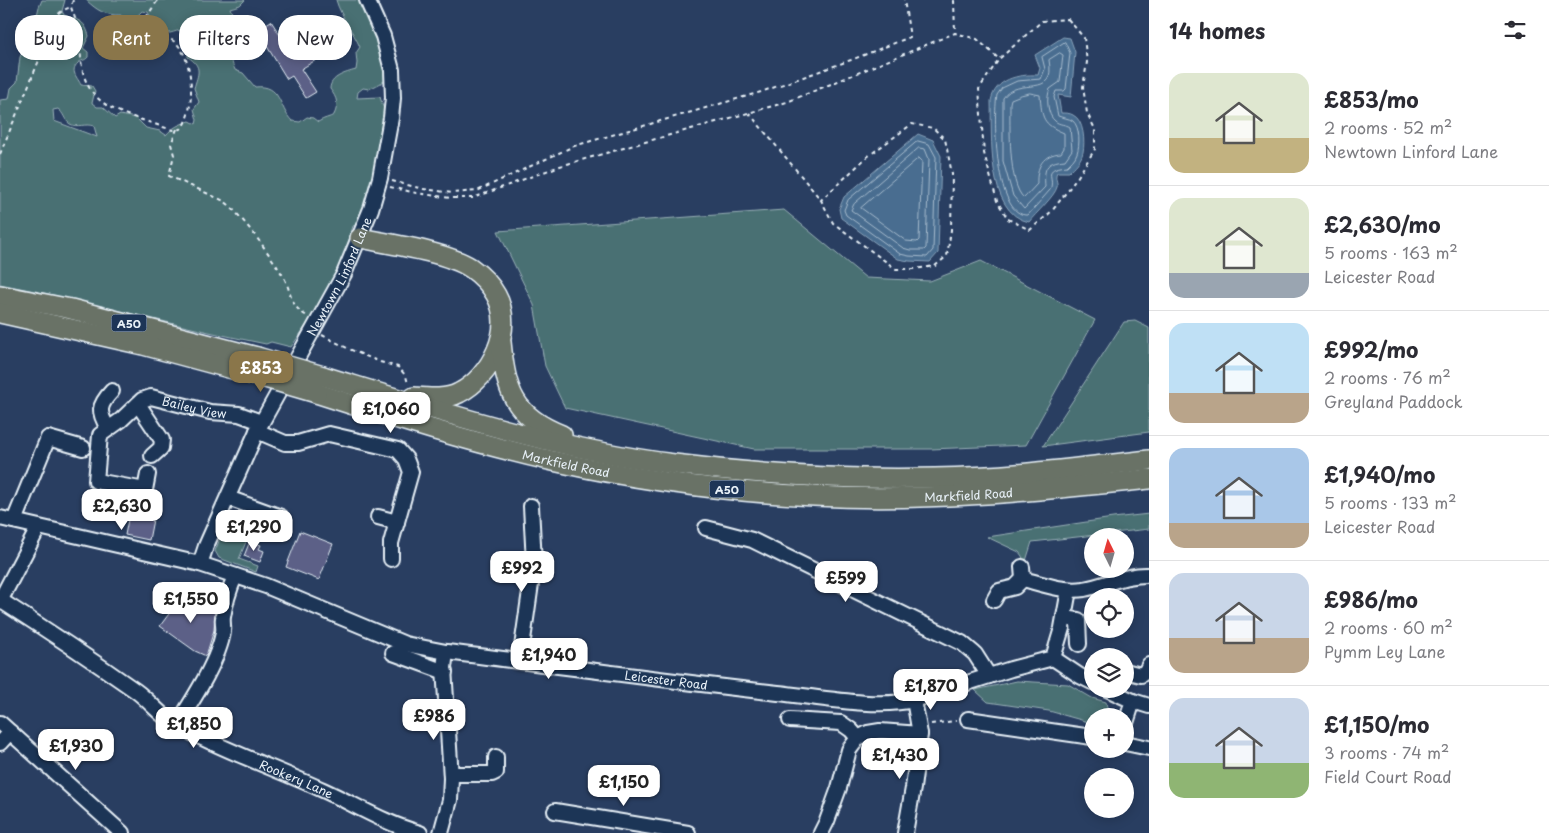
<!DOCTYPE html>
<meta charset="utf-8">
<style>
:root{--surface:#fff;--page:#f2f2f3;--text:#2b2b33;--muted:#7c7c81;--line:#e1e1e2;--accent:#8a764a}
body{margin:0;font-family:"Playpen Sans",sans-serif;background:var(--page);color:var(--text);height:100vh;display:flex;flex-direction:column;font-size:19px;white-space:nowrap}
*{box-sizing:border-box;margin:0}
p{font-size:16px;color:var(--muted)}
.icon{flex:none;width:28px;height:28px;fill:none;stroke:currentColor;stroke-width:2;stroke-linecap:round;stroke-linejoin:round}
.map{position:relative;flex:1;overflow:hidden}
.drawer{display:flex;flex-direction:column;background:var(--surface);width:400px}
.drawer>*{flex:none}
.hud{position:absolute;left:15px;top:15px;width:475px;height:45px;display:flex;gap:10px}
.needle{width:32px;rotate:355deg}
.controls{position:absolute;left:1084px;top:528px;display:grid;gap:10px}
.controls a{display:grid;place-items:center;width:50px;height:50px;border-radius:50%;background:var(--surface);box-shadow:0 2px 12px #0003;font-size:25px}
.price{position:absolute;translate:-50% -42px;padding:0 11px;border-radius:10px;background:#fff;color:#222;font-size:16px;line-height:32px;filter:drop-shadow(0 1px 2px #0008)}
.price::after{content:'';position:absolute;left:50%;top:30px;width:15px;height:11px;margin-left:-8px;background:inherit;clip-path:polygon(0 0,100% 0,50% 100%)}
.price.active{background:var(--accent);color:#fff}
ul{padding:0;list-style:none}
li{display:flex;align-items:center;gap:15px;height:125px;padding:0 20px}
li+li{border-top:1px solid var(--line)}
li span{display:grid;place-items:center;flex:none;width:140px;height:100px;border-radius:15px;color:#555}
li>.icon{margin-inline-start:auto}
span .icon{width:60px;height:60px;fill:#fffc;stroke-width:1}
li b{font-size:21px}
h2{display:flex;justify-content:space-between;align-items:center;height:60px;padding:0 20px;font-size:21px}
.tag{padding:0 18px;border-radius:20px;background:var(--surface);box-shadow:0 2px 12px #0003;font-size:18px;line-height:45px}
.tag.active{background:var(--accent);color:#fff}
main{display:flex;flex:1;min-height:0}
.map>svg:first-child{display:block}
.green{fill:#496f73;stroke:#98b0b6;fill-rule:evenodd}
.water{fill:#486d90;stroke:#88a2ba}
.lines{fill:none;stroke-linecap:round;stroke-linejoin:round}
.shore{stroke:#a8bcce;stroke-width:1}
.building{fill:#5b6087;stroke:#e8f1f8}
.minor-casing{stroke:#e8f1f8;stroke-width:18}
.highway-casing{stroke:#e8f1f8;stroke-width:22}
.path{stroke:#e8f1f8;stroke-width:2;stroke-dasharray:4 4;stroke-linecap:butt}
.minor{stroke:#1d3557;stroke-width:14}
.highway{stroke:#697266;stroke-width:19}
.highway-bridge-casing{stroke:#e8f1f8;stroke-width:22;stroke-linecap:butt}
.highway-bridge{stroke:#697266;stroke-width:19}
.labels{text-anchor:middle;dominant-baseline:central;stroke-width:4.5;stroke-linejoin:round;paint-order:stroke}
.shield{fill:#1d3557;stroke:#abb9c8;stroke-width:1}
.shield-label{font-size:11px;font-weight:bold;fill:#e8f1f8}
.street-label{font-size:12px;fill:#e8f1f8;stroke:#1d3557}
</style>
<main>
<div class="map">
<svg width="1149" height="833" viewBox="0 0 1149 833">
<rect width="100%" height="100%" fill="#293e61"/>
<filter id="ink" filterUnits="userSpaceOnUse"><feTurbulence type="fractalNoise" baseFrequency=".02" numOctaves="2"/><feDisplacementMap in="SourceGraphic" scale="10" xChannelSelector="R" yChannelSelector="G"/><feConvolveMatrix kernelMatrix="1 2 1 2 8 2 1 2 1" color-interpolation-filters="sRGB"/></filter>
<g filter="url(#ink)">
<path class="green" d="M42,0H65L62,11L64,15C77,21 84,18 89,36L83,48L88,52V57C85,61 81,60 78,63C69,71 78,78 81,85L92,86L95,91L92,103L97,107H103L115,118L120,115L136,118L146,128L160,131L166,135C173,127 180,124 190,121L196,124L197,120L194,109L199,102L194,88C198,74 203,67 188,57C188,48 184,41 185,33L183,30C178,30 175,32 170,33C156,35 153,21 148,12L142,11L138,15L136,26L132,29L127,30L123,26L121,15C104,15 98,11 86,0H245L240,5L230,8L232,13L231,18L224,23H210L205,27V33L215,43L219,54L231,60L235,70L243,73L255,87C282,84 278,107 292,121L300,122L307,117L313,118L318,122C324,118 329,118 334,115C339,104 337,98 330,89C330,77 345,73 356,70L357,63L356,53L360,47C353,31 341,17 336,0H363L380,44L388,78C384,82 375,86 369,89L363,88L358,92L357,98L380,97L387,119L390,143L368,191L367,202L360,224L353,226C341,271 318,310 291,347L271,342L266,344C177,327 90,301 0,284V100L9,99L11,88L17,82L20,57L33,31L39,7ZM58,109C64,113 64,120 70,124C77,128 86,123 94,126L97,137L54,121L53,110Z
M784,210L866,278L930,281L981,261L1095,320L1026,445L931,449H754L565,408L545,366L534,305L498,231Z
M1135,321L1149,328V432L1043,446L1124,322Z
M1149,514V529L1032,542L1025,564L1022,556L1019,552L987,537L1113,518Z
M226,524L261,537L260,541L248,537L239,559L258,566L256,572L219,558L215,551Z
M1017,681L1068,684L1092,698L1106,702L1109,716H1092V723L1049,711L988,702L975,690Z"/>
<path class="water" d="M1063,37L1070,38L1075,52L1071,97L1058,95L1061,113C1065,113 1070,113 1073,115C1084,120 1085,142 1083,152C1081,161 1075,166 1069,172H1057C1054,178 1058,181 1057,187C1055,196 1035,214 1029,222C986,213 992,135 991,101C995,79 1018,74 1038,75L1040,68L1035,55Z
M918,134L933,140L941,156L938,253L930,262L909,261L898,259L841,218L839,209L844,197Z"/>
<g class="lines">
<path class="shore" d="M1065,42L1070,53L1066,89L1064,91H1056L1054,97L1058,116C1063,118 1069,118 1073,121C1080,127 1080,145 1077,153C1075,159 1071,162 1067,166C1040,169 1056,176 1050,190L1028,215C995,218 993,117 997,95L1002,88L1017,81L1041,79L1045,69L1042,57Z
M1060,53L1063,55L1060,82L1050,89C1046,97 1047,115 1055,121C1059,125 1066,124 1070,127L1072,150L1065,160C1044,162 1044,169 1045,187L1024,209L1013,196L1003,161V98C1018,75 1057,101 1049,60Z
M1030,93L1040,95C1042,118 1042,124 1064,133V148L1061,153C1043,154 1036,167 1037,184L1024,198C1008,185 1010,123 1010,103L1011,99L1021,95Z
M918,141L929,144L936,157L933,250L927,257L909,256L900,254L846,215L844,210L848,200Z
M919,148L925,149L929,159L926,248L924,250H910L903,248L851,210L854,204Z
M919,158L922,161L919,240L917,242L906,241L861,208Z"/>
</g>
<path class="building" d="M271,21L292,54L306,46L316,60L301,69L316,92L306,98L292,76L287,79L257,30Z
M132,499L156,504L149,540L125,535Z
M300,531L333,544L319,580L286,567Z
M250,541L261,545L259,549L264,551L260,562L244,556Z
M185,592L215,613L214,630L206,656L195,651L160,626Z"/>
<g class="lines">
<defs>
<g id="minor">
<path d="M138,404L162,440L161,448L152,456"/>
<path d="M108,428C98,412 98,406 112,391"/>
<path d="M257,431L285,443H298L329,434L398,450L406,459L411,472L391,543V559"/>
<path id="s1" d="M148,474L145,490L96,481L100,435L121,420L142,400L151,397L210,412L239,414L261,422"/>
<path d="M228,498L281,517"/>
<path d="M378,517L397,522"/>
<path id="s2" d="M0,518L200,564L266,586L405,644L446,652C556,665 667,681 778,693C818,697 875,709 914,700L1011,669L1053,658L1080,676L1092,682"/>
<path d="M14,521L48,438L83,448"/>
<path d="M706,528L752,540L962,643L975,654L989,676"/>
<path id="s3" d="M200,564L206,546L257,431L344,274L371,209L380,178L391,118L393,98L392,70L383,36L367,0"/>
<path d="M1022,567L1023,579C1042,584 1064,592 1084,589C1106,585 1127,574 1149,575"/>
<path id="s4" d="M0,600C47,630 92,660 136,691C151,702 161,717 177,725C224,751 275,768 323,790C356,805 386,824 420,833"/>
<path d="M994,600L999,591L1015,587L1023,579"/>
<path d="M0,601L35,534L37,527"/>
<path d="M1064,618L1078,620L1079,644"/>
<path d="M393,653L445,672"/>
<path d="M1053,658L1062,628L1069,590"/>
<path d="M520,661L534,563L531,506"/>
<path d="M1125,671L1141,675L1146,671L1149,665"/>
<path d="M1107,689L1133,701L1149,706"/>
<path d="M968,719L1092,737"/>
<path d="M790,720L841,723L851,730L858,738"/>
<path d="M0,723L10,732L0,743"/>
<path d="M177,725C192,701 219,660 223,632C224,627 222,622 223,617C225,603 230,588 235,576"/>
<path d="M1125,726L1133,701"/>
<path d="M10,732L122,833"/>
<path d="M1125,743L1149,748"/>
<path d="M451,774H492L496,772V757"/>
<path d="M555,811L688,833"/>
<path d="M441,833L450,800L451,778L444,668L446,652"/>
<path d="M821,833L827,821L839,788L849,750L858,738L868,733L880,731L920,734"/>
<path d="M905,833L913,788L920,734L914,700"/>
</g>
<g id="highway">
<path d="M360,238C390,244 447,252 471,268C481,275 490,284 496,295C515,329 491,377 459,393C446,400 428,398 414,397"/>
<path d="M0,295L71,309L257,357"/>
<path d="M0,313L143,345L251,374"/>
<path d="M501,342C506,391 513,416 562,435"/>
<path d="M323,376C438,411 555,449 674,464C761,475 848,480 935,478C1006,477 1078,468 1149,460"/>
<path id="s5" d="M316,393C394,418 473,443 553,461C638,480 726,492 814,496C926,502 1038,491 1149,479"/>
</g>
</defs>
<use href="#minor" class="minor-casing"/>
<use href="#highway" class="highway-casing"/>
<path class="path" d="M73,0L71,7C73,14 77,22 79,29C81,42 80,55 82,67C89,110 128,114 163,127L173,130L181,129C196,110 194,60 176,43C168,36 153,32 143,30L141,25L158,0
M954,0L955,33
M1068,19L1084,38L1087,62L1083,87L1087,113L1095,129V149L1077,178L1052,211L1030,230L1008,219L997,201L984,153L979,89L999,59L1042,21Z
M749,113L821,200L833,223L896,269H914L935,266L947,256L951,230L952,174L945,139L933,128L912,124L867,157L821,200
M177,129L171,144L174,155L169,176L224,201L229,205C249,226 266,249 282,274C293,292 287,304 307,316
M0,154L50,34C54,19 56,12 71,7
M392,181L423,189L453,193L477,191L574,146L761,92L851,60L910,37L904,0
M390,187L416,193L451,198H473L560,166L787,102L955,33L977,39L999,59
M322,335L349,349L380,362L398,367L406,376L408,384
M931,724L956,721"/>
<use href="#minor" class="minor"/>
<use href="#highway" class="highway"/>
<defs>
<path id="highway-bridge" d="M257,357L323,376
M251,374L316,393"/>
</defs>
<use href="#highway-bridge" class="highway-bridge-casing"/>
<use href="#highway-bridge" class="highway-bridge"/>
</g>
</g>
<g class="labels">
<g class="shield">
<rect x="111.5" y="314.5" width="35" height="17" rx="4"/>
<rect x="709.5" y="480.5" width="35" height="17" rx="4"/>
</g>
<g class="shield-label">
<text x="129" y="323">A50</text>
<text x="727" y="489">A50</text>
</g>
<g class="street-label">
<text stroke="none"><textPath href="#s3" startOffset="320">Newtown Linford Lane</textPath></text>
<text stroke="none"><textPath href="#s1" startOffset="221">Bailey View</textPath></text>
<text stroke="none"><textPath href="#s5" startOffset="260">Markfield Road</textPath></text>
<text stroke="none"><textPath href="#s5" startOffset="665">Markfield Road</textPath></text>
<text stroke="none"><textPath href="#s2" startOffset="689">Leicester Road</textPath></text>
<text stroke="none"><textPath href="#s4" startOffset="348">Rookery Lane</textPath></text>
</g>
</g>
</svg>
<div class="controls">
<a><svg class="needle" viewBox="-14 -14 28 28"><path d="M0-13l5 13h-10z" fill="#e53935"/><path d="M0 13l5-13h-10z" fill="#7c7c81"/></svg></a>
<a><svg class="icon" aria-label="locate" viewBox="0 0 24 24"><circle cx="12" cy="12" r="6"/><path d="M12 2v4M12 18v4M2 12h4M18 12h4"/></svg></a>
<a><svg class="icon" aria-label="layers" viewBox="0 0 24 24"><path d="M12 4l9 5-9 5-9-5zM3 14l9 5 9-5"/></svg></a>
<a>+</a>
<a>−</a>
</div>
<b class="price active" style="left:261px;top:393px">£853</b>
<b class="price" style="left:391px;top:434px">£1,060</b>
<b class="price" style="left:122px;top:531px">£2,630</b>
<b class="price" style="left:254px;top:552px">£1,290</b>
<b class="price" style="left:522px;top:593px">£992</b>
<b class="price" style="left:846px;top:603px">£599</b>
<b class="price" style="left:191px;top:624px">£1,550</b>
<b class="price" style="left:549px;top:680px">£1,940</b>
<b class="price" style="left:931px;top:711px">£1,870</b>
<b class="price" style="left:434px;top:741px">£986</b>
<b class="price" style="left:194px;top:749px">£1,850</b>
<b class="price" style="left:76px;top:771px">£1,930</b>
<b class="price" style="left:900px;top:780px">£1,430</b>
<b class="price" style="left:624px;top:807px">£1,150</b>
<div class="hud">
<a class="tag">Buy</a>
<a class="tag active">Rent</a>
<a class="tag">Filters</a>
<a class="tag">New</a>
</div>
</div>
<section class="drawer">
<h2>14 homes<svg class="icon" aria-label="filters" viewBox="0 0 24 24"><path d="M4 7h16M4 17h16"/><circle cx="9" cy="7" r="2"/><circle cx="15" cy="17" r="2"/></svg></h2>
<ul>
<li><span style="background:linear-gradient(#dfe7d0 65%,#c2b280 0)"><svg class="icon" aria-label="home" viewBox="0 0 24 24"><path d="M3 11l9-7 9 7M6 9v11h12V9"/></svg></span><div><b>£853/mo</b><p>2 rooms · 52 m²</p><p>Newtown Linford Lane</p></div></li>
<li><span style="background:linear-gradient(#dfe7d0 75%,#9aa5b1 0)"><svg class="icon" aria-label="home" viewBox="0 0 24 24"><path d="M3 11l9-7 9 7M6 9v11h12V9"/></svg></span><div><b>£2,630/mo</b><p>5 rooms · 163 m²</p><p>Leicester Road</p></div></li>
<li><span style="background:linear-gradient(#bfe0f5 70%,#b9a48a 0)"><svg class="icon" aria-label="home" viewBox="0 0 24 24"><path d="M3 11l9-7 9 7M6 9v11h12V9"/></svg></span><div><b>£992/mo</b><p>2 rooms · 76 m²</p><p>Greyland Paddock</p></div></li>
<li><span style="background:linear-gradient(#a9c7e8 75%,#b9a48a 0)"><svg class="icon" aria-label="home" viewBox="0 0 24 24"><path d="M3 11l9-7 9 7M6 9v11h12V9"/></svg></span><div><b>£1,940/mo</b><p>5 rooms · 133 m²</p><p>Leicester Road</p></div></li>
<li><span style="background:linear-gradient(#c9d6e8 65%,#b9a48a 0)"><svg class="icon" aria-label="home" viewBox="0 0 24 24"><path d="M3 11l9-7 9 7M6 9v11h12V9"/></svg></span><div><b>£986/mo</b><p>2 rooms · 60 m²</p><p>Pymm Ley Lane</p></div></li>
<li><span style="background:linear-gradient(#c9d6e8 65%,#8fb573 0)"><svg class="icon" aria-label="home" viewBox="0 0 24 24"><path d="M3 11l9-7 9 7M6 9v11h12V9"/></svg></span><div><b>£1,150/mo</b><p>3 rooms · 74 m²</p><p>Field Court Road</p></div></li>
</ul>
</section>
</main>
